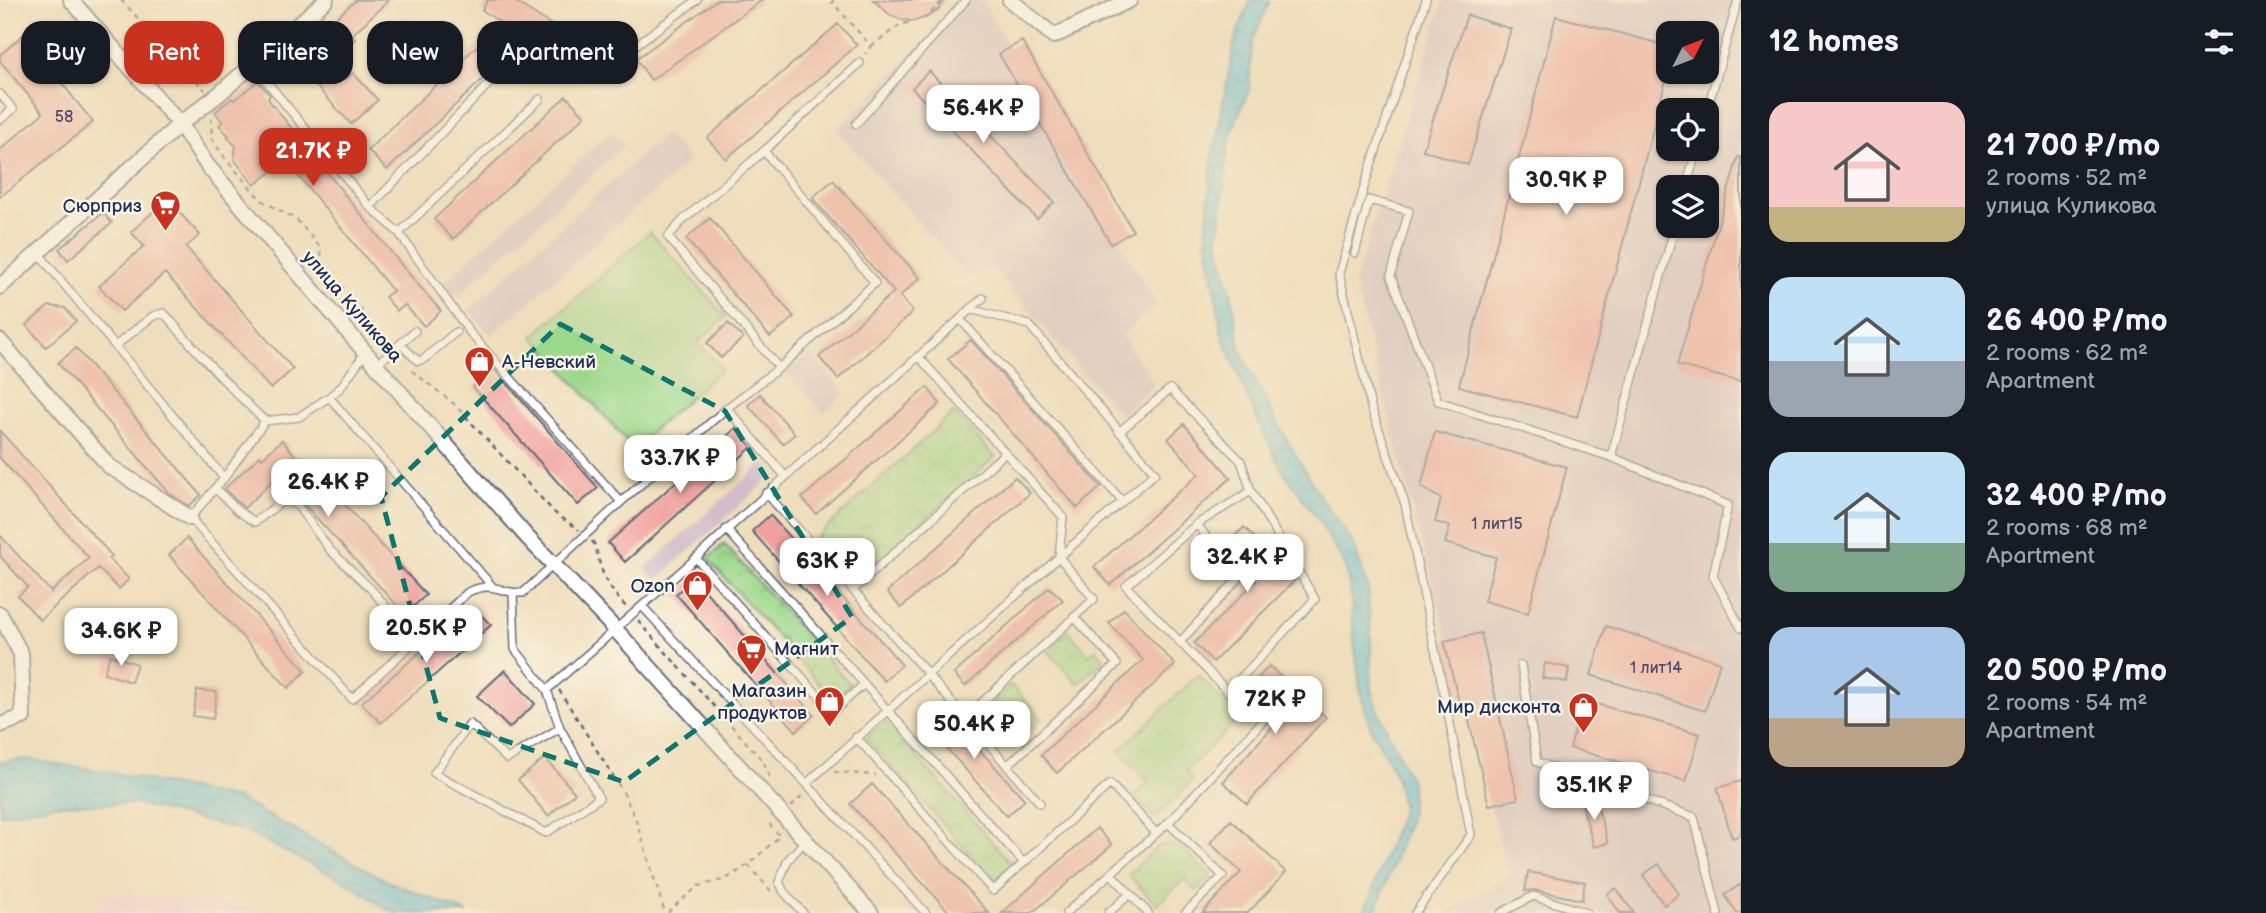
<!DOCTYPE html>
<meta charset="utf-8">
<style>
:root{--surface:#171b24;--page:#20242c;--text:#f1f3f6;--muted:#9ea1a6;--accent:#c8321e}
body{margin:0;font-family:"Balsamiq Sans",sans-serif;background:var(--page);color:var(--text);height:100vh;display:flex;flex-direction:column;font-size:26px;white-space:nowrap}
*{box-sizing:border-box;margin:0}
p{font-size:23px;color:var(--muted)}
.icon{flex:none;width:38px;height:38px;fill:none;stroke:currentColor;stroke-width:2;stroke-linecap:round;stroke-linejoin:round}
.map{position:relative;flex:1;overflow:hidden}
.side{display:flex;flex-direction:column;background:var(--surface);width:525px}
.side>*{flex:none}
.top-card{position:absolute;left:21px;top:21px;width:665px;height:63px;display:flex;gap:14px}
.needle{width:46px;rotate:48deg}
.fabs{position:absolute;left:1656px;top:21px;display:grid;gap:14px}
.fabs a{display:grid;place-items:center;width:63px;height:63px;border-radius:14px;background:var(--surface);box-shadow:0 2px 5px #0004;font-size:35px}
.price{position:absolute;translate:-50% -60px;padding:0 16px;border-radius:14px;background:#fff;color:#222;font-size:23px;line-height:46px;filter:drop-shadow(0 2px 4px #0008)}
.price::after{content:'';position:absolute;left:50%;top:42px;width:21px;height:16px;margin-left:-10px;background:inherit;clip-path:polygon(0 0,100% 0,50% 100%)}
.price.current{background:var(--accent);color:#fff}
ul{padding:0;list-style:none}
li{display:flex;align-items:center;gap:21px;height:175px;padding:0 28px}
li span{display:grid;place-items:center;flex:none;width:196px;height:140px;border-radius:21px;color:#555}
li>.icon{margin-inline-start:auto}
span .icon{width:84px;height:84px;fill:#fffc;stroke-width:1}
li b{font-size:30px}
h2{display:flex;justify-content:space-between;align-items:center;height:84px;padding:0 28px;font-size:30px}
.chip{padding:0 24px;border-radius:21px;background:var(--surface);box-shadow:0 2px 5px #0004;font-size:24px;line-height:63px}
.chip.current{background:var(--accent);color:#fff}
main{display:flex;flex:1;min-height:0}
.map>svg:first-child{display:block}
.built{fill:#f5cfd9}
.industrial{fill:#d1bdcb;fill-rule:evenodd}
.grass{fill:#9cd88c;stroke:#5c8475;stroke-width:2}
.park{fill:url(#park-crowns);stroke:#5c8475;stroke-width:2}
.water{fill:url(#water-ripples);stroke:#3d779e;stroke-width:2}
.building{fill:#f0a19e}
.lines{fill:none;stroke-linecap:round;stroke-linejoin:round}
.lane-casing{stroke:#656c7f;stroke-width:10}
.street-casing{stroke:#656c7f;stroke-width:18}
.path{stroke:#656c7f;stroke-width:2.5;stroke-dasharray:5 5;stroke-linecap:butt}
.lane{stroke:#fff;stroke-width:7}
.street{stroke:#fff;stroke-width:14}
.marked{fill:none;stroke:#0f766e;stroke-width:5;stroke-dasharray:14 9;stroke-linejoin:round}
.labels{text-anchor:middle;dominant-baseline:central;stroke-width:5;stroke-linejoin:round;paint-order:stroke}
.number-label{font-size:16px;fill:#504c6e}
.poi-label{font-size:19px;fill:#1b2f5e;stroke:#fcf5e5;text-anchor:end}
.street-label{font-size:19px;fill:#1b2f5e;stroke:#fcf5e5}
</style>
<main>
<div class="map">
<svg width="1741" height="913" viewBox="0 0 1741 913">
<defs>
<pattern id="park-crowns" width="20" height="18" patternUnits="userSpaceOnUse" patternTransform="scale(1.75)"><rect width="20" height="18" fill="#9cd88c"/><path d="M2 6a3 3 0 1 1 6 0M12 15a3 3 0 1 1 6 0" fill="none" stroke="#86ba7b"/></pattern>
<pattern id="water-ripples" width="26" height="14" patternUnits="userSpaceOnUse" patternTransform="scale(1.75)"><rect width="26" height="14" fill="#5fbfde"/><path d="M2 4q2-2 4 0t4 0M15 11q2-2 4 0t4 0" fill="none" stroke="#4e9cb7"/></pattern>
</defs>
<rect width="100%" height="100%" fill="#fcf5e5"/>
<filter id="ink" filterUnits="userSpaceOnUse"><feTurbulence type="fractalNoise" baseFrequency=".0143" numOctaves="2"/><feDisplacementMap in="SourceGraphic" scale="14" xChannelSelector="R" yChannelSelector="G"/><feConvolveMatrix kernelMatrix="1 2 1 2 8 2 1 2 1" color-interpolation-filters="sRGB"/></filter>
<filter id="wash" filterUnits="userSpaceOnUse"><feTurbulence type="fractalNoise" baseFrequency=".00686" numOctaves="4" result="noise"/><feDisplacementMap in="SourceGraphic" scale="28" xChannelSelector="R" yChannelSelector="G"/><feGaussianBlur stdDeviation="1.57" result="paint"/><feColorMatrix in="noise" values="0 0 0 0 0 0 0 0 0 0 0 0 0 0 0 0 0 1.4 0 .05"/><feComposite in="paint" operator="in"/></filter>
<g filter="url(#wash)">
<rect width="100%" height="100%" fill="#efdebc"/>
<path class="built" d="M103,892L318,913H91Z"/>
<path class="industrial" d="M965,0H982L1156,304L1122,335L1154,384L1121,416L991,267L968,278L837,130Z
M1444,0H1741V913H1446L1509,877L1354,283ZM1668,33H1706V72H1668ZM1668,110H1706V149H1668ZM1668,187H1706V226H1668Z
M611,131L624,145L455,298L443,283Z
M665,134L690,160L491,336L468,310Z
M808,352L845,393L824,413L786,372Z
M764,462L775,474L656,580L645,568Z"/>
<path class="grass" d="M650,232L726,317L698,342L722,369L633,448L533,336Z"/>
<path class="park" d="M954,412L995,457L855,583L814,539Z
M724,544L850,684L833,699L708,559Z
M1067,630L1089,655L1096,650L1105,660L1078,684L1046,649Z
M1198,675L1226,704L1235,699L1255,717L1247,725L1238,719L1186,771L1193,781L1154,818L1134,797L1149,782L1119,751Z
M1011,685L1042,718L1017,742L986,709Z
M885,721L1012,864L994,881L866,738Z
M1159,845H1180L1211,876L1196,891L1184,879L1157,905L1128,875Z"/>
<path class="water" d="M1251,0H1270L1252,42L1249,90L1229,139L1218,241L1231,292L1241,352L1278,424L1322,500L1354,544L1368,589L1371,643V689L1377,709L1411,781V810L1406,829L1375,913H1364L1402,809L1396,778L1389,761L1372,732L1361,695L1353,633L1351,596L1345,565L1319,521L1280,467L1252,408L1222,334L1206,237L1211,167L1236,35Z
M26,759L109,772L238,799L387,881L468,913H397L386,909L351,884L244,831L137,804H61L0,814V762Z"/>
<g id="blocks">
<path class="building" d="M356,0H389L352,35L355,39L329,61L345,79L353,73L378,100L351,124L305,74L307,68L292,51L307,37L310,41Z
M488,0H513L588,49L573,70L525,39L387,170L368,150L501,23L482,10Z
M717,0H762L651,80L636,59Z
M873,0H945L938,10L927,17L914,21L902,20L890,15Z
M1467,15L1511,29L1468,165L1423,150Z
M1556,16L1668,46V72L1577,417L1459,386Z
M838,24L857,45L726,159L707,138Z
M23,35L93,122L0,197V150L43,113L0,61V55Z
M1022,41L1133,231L1111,244L999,54Z
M929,71L1054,202L1037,219L912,88Z
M258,81L270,95L268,99L408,273L441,311L424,326L405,305L397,311L385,297L393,291L286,161L254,185L234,159L236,146L227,137L229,136L219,125L223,122L215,112L232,98L234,100Z
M566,96L585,116L453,239L434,219Z
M1738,157H1741V382L1677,365Z
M833,180L920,278L900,296L913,312L838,379L819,357L894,292L812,198Z
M167,199L200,235L186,247L293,369L271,389L165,273L122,311L99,286L144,246L131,232Z
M103,213L112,223L68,260L59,249Z
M710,218L794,317L770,337L686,239Z
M49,306L65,308L76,321L46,347L26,325Z
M728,323L743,338L721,358L707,343Z
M971,340L1101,487L1077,508L948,359Z
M76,348L201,495L189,506L169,493L58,363Z
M494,369L598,488L578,505L473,387Z
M927,387L940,404L816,514L802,498Z
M760,394L795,434L783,444L748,405Z
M1184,424L1231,478L1110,585L1094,567L1199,474L1168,439Z
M736,428L752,447L625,562L608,543Z
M0,431L112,556L109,559L129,579L119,589L98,568L40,620L18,596L28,587L0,556V535L51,592L89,558L0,458Z
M1435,432L1567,467L1528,613L1484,601L1496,557L1445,543L1450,526L1435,522L1441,499L1421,487Z
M282,440L298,459L301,456L426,595L405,614L278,476L244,508L224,489L260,456L262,458Z
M1015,477L1030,493L901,608L887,592Z
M770,515L902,665L884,681L752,531Z
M1244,527L1296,579L1213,662L1194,643L1256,581L1223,548Z
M187,538L306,671L288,688L169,555Z
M694,578L814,715L796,731L676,594Z
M1049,587L1063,600L965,686L954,674Z
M473,607L491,625L381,723L361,703Z
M1124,609L1175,665L1057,773L1041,755L1143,660L1109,623Z
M1606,626L1720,662L1705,711L1591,675Z
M1481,633L1518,799L1489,805L1467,713L1462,714L1444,641Z
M110,655L137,664L131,682L104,673Z
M1545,663L1569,668L1567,682L1542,678Z
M1269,666L1326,717L1247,804L1223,782L1283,715L1251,686Z
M505,670L535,704L509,728L477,696Z
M197,690L217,692L213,719L193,716Z
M1583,700L1700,734L1686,781L1570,748Z
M940,706L1025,800L1007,816L923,722Z
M545,758L575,793L548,816L518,780Z
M1741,781V835L1732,838L1717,788Z
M872,784L989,913H950L850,804Z
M1595,797L1608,843L1594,847L1581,801Z
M1231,820L1286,872L1248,913H1202L1241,872L1210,843Z
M1097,828L1112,845L1032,913H1002Z
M1659,864L1679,894L1664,905L1643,875Z
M1528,872L1585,882L1582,900L1534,890L1525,891Z
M1741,884V913H1737L1725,895Z
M1616,888L1634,913H1620L1607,894Z"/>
</g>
</g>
<g filter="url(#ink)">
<use href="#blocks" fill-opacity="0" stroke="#656c7f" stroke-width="2"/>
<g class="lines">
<defs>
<path id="lane" d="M614,61L697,0
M253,65L370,207L399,233L471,334L621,502
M0,94L13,109L0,120
M1706,114L1738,0
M856,124L966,0
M1686,187L1697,149
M370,207L509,63
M1675,226L1611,457L1728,505L1713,576L1741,628
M399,233L540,99
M1355,253L1369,200L1409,211L1391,276L1438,401L1611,457
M39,254L224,478L190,518L352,699L468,592C496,580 499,594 523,593L621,502L727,408L779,368L875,283L764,151
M960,319L1122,501
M400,344L418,361L424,359L456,332
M115,346L153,316L164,313C196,351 229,387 265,421L299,417L329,397L340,388L365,353
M918,356L1063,517L1059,557L1094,599L965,718
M376,365L415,331
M779,368L668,237L683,220L764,151L860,63
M329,397L492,586
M727,408L785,476
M224,478L265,421
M215,488L238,511L255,522L284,500L297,505L330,550L370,588L415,640
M766,493L928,674
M726,529L1024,863
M696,558L833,712L864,684
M853,590L1005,453
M513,593L515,649L547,690
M642,606L926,913
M1180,642L1238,579L1197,524
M1521,665L1537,762L1694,817L1718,913
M927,674L1040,803
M1238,681L1315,599L1251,491
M560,728L507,759L470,724L434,773L546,833L599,798L560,728L547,690L696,558L983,298
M856,737L993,891L1110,784L1156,833
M1007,766L1117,664L1074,617
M807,783L1059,557L1155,473L1029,325L970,309
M1168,823L1223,876L1185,913
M1111,874L1148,913
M803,913L784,892L779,882L788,860L805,841
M1066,913L1168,823L1269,714L1238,681L1228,692L1126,586L1197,524L1251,491L1241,461L1170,389L1119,432
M1108,913L1130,894
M1415,913L1471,835L1449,718L1405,504L1371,407L1339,273L1366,181L1426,0
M1501,913L1533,896L1587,913"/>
<path id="street" d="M71,0L180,124L207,165L376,365L527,537L615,629L871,913
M1010,0L1054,36L1130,0
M0,287L180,124L219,94L326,0
M0,341L109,466L190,518
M0,614L21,654L23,717L0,725"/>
</defs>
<use href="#lane" class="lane-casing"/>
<use href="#street" class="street-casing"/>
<path class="path" d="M121,0L205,90
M834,0L832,2L871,46L865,54
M871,46L900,25L927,17L943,0
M211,118L212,139L225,158L261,200L297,220L320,247L322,259L327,268L387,342
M412,371L453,403L555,513L579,530
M592,541L595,545C602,575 605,584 627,608
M638,621L763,761L770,778
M559,690L623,792L636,820L665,913
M834,772L876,775
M791,807L804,794
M748,865L771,891
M669,913V911L698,886L726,879L748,865L780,836L770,825L773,822"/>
<use href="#lane" class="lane"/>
<use href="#street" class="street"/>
</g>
</g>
<path d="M0 0H1741V913H0ZM560,324L725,411L852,617L624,782L440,718L381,497Z" fill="#efdebc" fill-opacity=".55" fill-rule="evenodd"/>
<path class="marked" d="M560,324L725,411L852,617L624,782L440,718L381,497Z"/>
<defs>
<symbol id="supermarket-pin" viewBox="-11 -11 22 30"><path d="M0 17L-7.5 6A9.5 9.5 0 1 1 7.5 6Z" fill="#c8321e" stroke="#fcf5e5"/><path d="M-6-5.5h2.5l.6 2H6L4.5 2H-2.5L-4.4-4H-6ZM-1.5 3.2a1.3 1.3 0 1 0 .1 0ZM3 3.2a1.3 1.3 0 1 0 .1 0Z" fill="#fff"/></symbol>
<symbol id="shop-pin" viewBox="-11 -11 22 30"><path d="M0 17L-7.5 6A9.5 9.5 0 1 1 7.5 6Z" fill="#c8321e" stroke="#fcf5e5"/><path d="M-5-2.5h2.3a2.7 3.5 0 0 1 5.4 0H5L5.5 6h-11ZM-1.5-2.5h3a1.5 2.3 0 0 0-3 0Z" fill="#fff"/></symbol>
</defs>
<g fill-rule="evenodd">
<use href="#supermarket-pin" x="148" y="188" width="35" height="47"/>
<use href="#shop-pin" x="462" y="344" width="35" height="47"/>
<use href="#shop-pin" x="680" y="568" width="35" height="47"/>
<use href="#supermarket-pin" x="734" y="632" width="35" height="47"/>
<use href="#shop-pin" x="812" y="684" width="35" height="47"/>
<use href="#shop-pin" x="1566" y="690" width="35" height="47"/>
</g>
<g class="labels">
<g class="number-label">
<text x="64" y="117">58</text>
<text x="1497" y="524">1 лит15</text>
<text x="1656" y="668">1 лит14</text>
</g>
<g class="poi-label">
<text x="142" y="206">Сюрприз</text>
<text x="502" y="362" text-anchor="start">А-Невский</text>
<text x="675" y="586">Ozon</text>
<text x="774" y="649" text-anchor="start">Магнит</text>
<text x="807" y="691">Магазин<tspan x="807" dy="22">продуктов</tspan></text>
<text x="1561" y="707">Мир дисконта</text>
</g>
<g class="street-label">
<text transform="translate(352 307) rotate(49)">улица Куликова</text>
</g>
</g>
</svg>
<div class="fabs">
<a><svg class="needle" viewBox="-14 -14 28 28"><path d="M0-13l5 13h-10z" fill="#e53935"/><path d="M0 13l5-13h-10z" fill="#9ea1a6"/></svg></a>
<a><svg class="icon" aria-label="locate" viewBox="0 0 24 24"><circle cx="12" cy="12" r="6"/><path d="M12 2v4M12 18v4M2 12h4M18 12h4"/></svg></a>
<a><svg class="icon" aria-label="layers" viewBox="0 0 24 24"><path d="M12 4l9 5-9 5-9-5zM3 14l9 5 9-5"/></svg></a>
</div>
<b class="price" style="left:983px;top:145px">56.4K ₽</b>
<b class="price current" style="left:313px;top:188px">21.7K ₽</b>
<b class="price" style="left:1566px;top:217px">30.9K ₽</b>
<b class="price" style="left:680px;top:495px">33.7K ₽</b>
<b class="price" style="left:328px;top:519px">26.4K ₽</b>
<b class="price" style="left:1247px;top:594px">32.4K ₽</b>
<b class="price" style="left:827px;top:598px">63K ₽</b>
<b class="price" style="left:426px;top:665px">20.5K ₽</b>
<b class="price" style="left:121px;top:668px">34.6K ₽</b>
<b class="price" style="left:1275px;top:736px">72K ₽</b>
<b class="price" style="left:974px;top:761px">50.4K ₽</b>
<b class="price" style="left:1594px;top:822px">35.1K ₽</b>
<div class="top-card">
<a class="chip">Buy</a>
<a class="chip current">Rent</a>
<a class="chip">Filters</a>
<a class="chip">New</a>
<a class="chip">Apartment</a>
</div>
</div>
<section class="side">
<h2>12 homes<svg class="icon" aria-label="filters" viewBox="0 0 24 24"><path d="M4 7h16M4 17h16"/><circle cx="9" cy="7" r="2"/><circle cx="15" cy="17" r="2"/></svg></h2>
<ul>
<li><span style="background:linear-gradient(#f6c9c9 75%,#c2b280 0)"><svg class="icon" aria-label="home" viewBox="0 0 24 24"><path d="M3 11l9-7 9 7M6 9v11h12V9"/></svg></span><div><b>21 700 ₽/mo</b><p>2 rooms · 52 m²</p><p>улица Куликова</p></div></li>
<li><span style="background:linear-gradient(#bfe0f5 60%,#9aa5b1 0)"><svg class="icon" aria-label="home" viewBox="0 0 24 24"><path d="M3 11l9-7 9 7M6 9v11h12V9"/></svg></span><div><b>26 400 ₽/mo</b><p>2 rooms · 62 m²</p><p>Apartment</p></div></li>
<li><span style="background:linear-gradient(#bfe0f5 65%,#7fa58c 0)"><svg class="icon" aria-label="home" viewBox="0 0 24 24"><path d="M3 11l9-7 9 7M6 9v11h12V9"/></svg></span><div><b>32 400 ₽/mo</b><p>2 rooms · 68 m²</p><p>Apartment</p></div></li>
<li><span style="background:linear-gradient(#a9c7e8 65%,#b9a48a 0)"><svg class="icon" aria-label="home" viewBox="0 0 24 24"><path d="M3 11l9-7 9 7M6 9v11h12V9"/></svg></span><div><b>20 500 ₽/mo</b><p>2 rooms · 54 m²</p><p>Apartment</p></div></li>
</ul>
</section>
</main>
